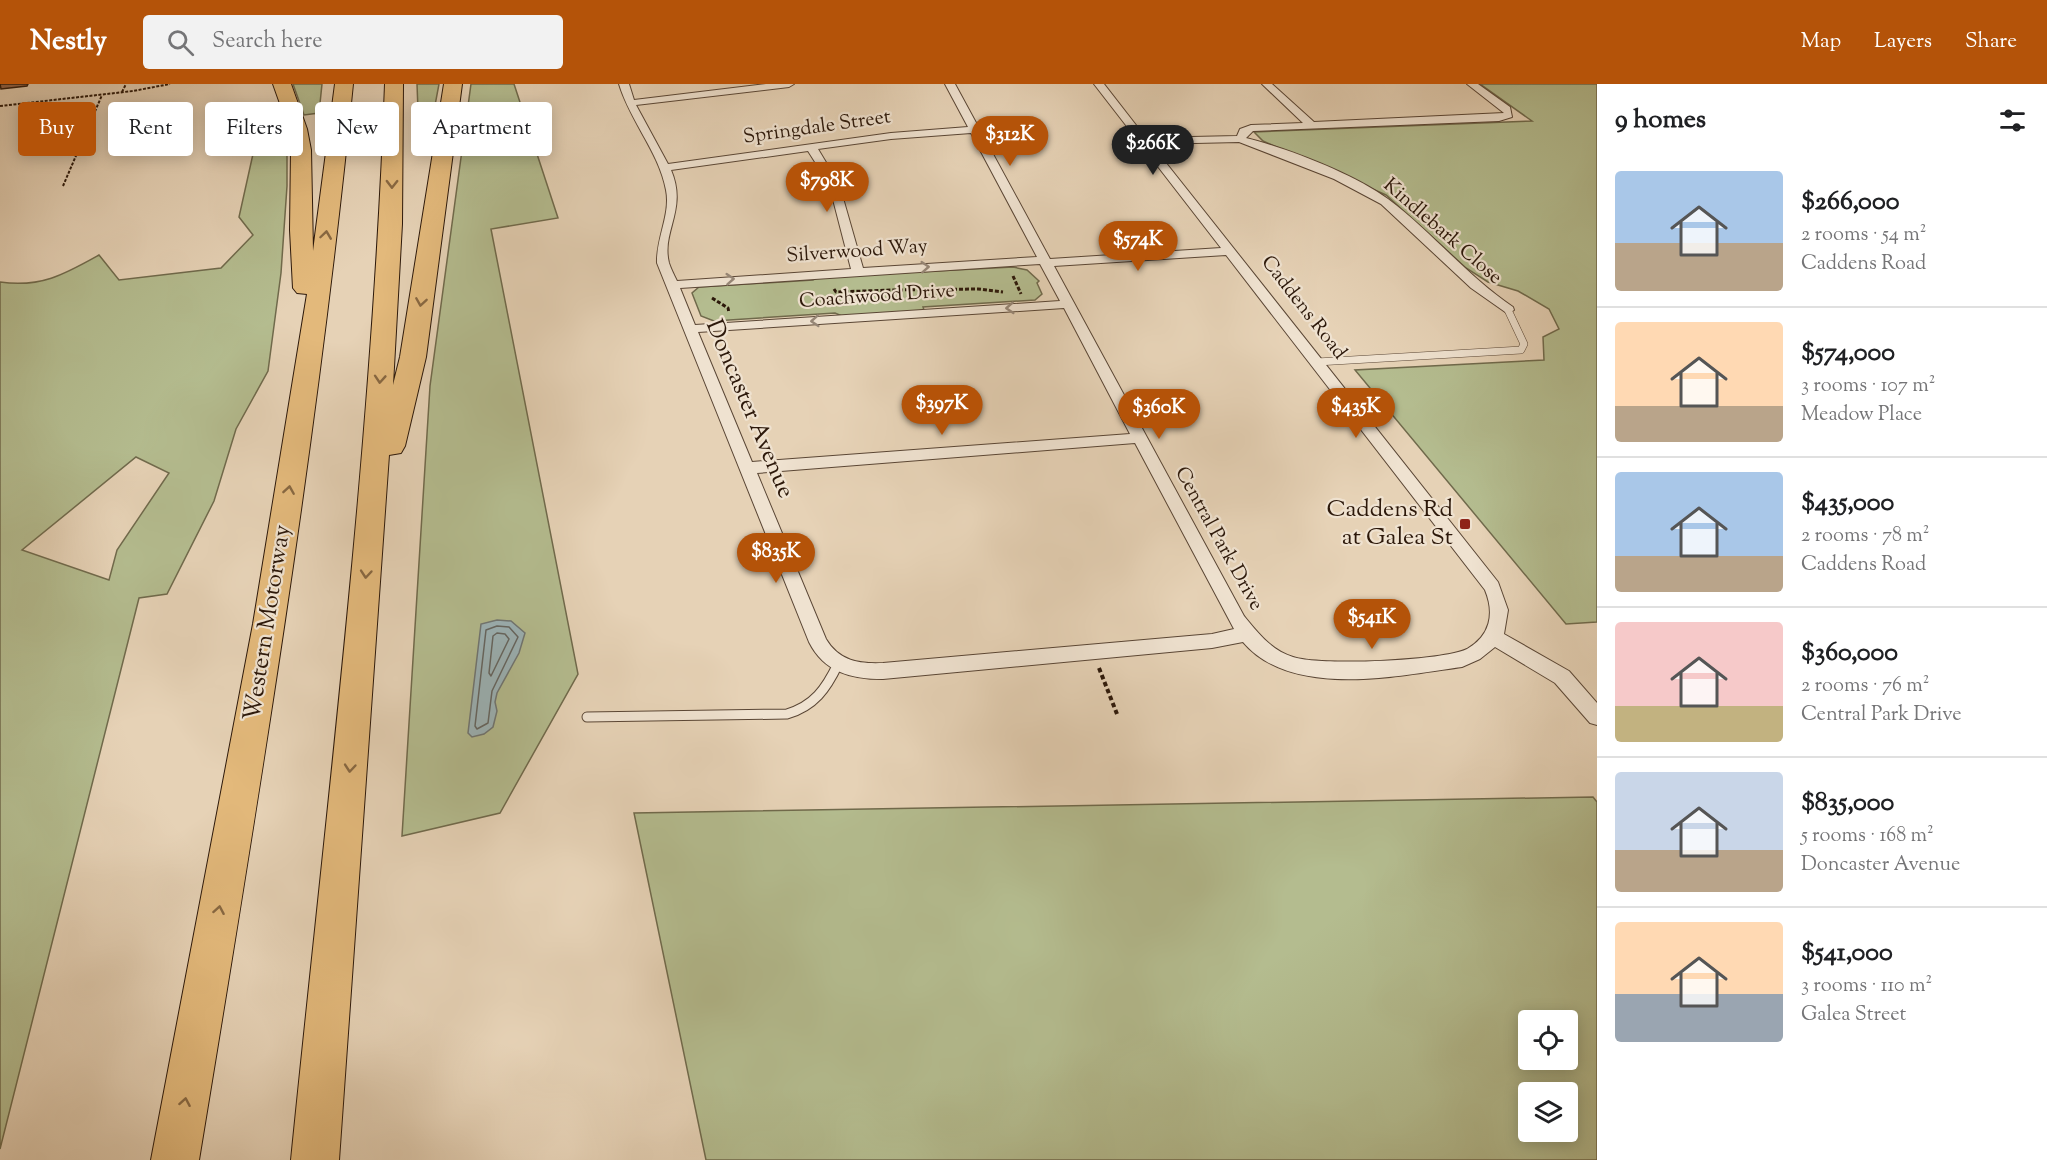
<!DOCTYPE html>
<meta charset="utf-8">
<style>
:root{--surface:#fff;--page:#f2f2f2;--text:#202124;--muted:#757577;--line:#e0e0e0;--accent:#b45309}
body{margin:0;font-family:"Sorts Mill Goudy",serif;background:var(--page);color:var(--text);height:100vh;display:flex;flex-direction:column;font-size:22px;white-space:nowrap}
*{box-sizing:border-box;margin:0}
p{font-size:20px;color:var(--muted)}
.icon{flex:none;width:33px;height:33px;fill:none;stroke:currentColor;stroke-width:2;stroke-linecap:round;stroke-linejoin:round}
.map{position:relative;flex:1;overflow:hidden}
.details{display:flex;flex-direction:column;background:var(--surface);width:450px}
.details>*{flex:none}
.hud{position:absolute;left:18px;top:18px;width:570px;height:54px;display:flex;gap:12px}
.fabs{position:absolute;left:1518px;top:926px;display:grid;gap:12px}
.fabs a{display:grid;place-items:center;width:60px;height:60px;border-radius:6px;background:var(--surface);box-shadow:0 3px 15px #0003;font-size:30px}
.price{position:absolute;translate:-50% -51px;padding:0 14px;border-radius:21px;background:var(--accent);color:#fff;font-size:20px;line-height:39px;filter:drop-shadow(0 2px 3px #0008)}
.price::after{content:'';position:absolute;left:50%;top:36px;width:18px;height:14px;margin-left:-9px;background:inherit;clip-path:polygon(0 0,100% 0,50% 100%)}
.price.active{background:#222;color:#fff}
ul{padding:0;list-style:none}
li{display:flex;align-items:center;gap:18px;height:150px;padding:0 18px}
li+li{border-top:2px solid var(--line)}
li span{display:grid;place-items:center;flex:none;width:168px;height:120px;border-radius:6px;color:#555}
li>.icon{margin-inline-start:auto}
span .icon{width:72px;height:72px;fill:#fffc;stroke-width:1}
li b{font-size:26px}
h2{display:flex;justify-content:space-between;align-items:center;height:72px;padding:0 18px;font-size:26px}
.tag{padding:0 21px;border-radius:6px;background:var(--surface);box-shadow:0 3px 15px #0003;font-size:21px;line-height:54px}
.tag.active{background:var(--accent);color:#fff}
header{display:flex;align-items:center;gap:36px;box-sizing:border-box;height:84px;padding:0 30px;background:var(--accent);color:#fff}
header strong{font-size:28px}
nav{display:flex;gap:33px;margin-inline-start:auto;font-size:21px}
.search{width:420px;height:54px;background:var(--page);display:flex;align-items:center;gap:15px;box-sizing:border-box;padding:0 21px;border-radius:6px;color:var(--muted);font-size:22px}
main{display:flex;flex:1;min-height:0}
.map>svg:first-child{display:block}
.green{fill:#b4bc8f;stroke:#706a4c;stroke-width:1.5;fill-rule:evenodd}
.water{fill:#9cb5ba;stroke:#6f7674;stroke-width:1.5}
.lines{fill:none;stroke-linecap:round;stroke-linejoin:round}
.shore{stroke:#646662;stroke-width:1.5}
.service-far1-casing{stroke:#5a4635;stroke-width:8}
.service-casing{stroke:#5a4635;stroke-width:11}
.minor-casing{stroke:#5a4635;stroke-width:2}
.motorway-casing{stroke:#2c180a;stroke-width:2}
.path-far2{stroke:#2c180a;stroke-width:2;stroke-dasharray:3 1.5;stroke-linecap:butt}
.path-far1{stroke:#2c180a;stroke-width:3;stroke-dasharray:4 2;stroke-linecap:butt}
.path{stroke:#2c180a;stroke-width:4;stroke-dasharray:4.5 3;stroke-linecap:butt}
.service-far1{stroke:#efe2d0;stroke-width:7}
.service{stroke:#efe2d0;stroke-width:9}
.minor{fill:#efe2d0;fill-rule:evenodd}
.motorway{fill:#e3b97b;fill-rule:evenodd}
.shaded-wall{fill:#916349;stroke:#2c180a;stroke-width:1.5}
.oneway{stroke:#886842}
.oneway2{stroke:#978777}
.poi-dot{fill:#8f2418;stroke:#efe2d0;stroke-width:2}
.labels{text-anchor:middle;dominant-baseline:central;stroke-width:4.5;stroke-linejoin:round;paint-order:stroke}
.far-street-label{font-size:20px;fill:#2c180a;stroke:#efe2d0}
.street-label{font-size:24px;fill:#2c180a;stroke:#efe2d0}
.poi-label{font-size:24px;fill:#2c180a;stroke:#efe2d0;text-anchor:end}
</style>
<header>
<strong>Nestly</strong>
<div class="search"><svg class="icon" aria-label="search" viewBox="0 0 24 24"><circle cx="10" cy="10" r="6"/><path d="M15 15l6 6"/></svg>Search here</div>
<nav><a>Map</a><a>Layers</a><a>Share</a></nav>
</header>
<main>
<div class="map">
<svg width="1597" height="1076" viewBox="0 0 1597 1076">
<rect width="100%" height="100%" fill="#e6d2b6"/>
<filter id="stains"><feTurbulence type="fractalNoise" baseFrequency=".00333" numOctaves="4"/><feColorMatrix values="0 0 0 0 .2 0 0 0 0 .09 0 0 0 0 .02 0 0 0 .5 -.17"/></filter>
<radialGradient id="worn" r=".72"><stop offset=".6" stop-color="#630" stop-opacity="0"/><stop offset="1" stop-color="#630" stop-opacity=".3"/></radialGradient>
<path class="green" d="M293,0H322L319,29L304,31Z
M417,0H439L433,32L418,26Z
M471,0H514L558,134L491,145L578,590L500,729L402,752L430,302Z
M1480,0H1597V538L1566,540L1355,286L1544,276L1543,253L1559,245L1549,225L1518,207L1488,198L1466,184L1386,111L1263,57L1254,48L1532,37Z
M273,29L287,53V102L281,189L268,287L236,345L214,417L167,510L139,514L0,1065V198C41,204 65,190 99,171L119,196L221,184L253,151L239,133L253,70L264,68L261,35ZM136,373L169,389L117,466L109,496L22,466Z
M1013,183L1027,186L1039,197L1037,199L1042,210L1035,216L923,223L924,226L920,227L842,232L835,229L714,237L701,232L692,209L699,203L813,196L818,193Z
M1593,713L1597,718V1076H706L634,729ZM1528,936H1568V975H1528ZM1528,1008H1568V1047H1528Z"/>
<path class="water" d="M497,536L511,537L525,549L519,569L497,609L495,618L497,627L493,643L484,650L472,653L468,649L481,540Z"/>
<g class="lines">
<path class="shore" d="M497,542L509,543L518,553L492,607L488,639L477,645L475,642L486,546Z
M497,549L505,550L509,555L491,592L489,589L493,552Z"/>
<defs>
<path id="service-far1" d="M1317,278L1521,266L1524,260L1508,226"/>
<path id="service" d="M587,633L787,630C814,622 826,605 838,580"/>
<path id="minor" d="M619,0H629L634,16L766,0H794L789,3L636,21L668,80L891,49L968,43L945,0H955L1050,175L1221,164L1094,0H1104L1146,54L1237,52L1240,45L1251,41L1303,39L1262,0H1272L1314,38L1504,29L1467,0H1478L1510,23L1512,33L1499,37L1253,47L1246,54C1287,64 1354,90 1388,115C1432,148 1467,192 1513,223L1514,226L1508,230L1471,204L1381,120L1334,95L1239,58L1151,60L1498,498L1508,526L1504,550L1569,587L1597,619V641L1590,639L1555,599L1495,563L1480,575L1462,583C1398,592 1291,615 1243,558L1212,564L883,595C851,595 824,588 809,558L657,179C656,154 671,130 666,106C659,68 630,37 619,0ZM971,49L1037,173L863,184L839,100L818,65L891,55ZM808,67L829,100L851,185L677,197C674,191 671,185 669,179C661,147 688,126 671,86ZM1226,171L1485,506C1495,530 1490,552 1467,565C1443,577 1319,582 1293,573C1271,566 1258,549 1244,532L1054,182ZM1040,180L1060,217L695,241L680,204ZM1064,224L1130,350L752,378L698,248ZM1135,359L1234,545L1212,550L883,579C859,580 839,577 826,555L757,389Z"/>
<path id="motorway" d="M273,0H291L307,45L311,66L313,167L335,0H353C317,361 258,718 199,1076H151L253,540L307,210L297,209L293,204L290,146L291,66L289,45Z
M385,0H403L402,140L393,301L400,273L444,0H462L426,273L405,362L401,369L389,371L339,1076H291C327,718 372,360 385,0Z"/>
</defs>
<use href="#service-far1" class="service-far1-casing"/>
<use href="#service" class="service-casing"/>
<use href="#minor" class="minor-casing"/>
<use href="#motorway" class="motorway-casing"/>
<path class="path-far2" d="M122,8L126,0
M0,22L133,7L170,0
M63,102L102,11"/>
<path class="path-far1" d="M1013,192L1021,210
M834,205L836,208L893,206
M893,206L978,205L1003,208
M712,214L728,224L729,229"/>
<path class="path" d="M1099,584L1117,630"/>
<use href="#service-far1" class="service-far1"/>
<use href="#service" class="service"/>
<use href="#minor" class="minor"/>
<use href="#motorway" class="motorway"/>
</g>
<path class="shaded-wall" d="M0,0H28L27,2L1,5Z"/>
<defs><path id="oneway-chevron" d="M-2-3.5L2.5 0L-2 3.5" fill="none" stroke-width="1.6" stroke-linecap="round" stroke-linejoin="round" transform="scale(1.5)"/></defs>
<g class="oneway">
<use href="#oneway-chevron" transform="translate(392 100) rotate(91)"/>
<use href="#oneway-chevron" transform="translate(326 151) rotate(-82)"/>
<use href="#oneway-chevron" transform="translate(421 218) rotate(99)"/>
<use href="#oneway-chevron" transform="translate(380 295) rotate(94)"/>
<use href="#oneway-chevron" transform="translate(289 406) rotate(-81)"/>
<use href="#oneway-chevron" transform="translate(366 490) rotate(95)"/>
<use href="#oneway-chevron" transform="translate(350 684) rotate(95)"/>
<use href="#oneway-chevron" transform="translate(219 826) rotate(-80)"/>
<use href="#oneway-chevron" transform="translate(185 1018) rotate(-80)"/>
</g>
<g class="oneway2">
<use href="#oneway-chevron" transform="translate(925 183) rotate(-4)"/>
<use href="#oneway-chevron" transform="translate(730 195) rotate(-4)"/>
<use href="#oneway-chevron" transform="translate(1010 224) rotate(176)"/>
<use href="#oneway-chevron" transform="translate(815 237) rotate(176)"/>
</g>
<rect class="poi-dot" x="1459" y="434" width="12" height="12" rx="3"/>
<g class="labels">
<g class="far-street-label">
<text transform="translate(817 44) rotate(-8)">Springdale Street</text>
<text transform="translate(1442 148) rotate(41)">Kindlebark Close</text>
<text transform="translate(857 168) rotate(-4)">Silverwood Way</text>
<text transform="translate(877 213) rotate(-4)">Coachwood Drive</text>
<text transform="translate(1303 224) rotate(52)">Caddens Road</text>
<text transform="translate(1218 455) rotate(61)">Central Park Drive</text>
</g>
<g class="street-label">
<text transform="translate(749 325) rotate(67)">Doncaster Avenue</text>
<text transform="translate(268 539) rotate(-81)">Western Motorway</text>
</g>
<g class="poi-label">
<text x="1453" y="426">Caddens Rd<tspan x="1453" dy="28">at Galea St</tspan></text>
</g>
</g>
<rect width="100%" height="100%" filter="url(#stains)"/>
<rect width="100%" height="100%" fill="url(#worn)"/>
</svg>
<div class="fabs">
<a><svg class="icon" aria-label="locate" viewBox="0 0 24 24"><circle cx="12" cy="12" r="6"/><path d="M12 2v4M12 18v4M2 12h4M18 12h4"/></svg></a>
<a><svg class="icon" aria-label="layers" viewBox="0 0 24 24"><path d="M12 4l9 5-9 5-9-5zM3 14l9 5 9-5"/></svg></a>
</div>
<b class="price" style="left:1010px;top:83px">$312K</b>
<b class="price active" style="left:1153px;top:92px">$266K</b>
<b class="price" style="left:827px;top:129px">$798K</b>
<b class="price" style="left:1138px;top:188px">$574K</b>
<b class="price" style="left:942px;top:352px">$397K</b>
<b class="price" style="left:1356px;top:355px">$435K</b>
<b class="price" style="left:1159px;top:356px">$360K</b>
<b class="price" style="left:776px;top:500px">$835K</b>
<b class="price" style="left:1372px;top:566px">$541K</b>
<div class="hud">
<a class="tag active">Buy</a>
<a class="tag">Rent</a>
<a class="tag">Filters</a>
<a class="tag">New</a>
<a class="tag">Apartment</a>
</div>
</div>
<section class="details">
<h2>9 homes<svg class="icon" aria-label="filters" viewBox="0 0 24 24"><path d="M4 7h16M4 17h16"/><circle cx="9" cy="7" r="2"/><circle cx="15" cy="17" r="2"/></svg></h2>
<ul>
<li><span style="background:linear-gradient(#a9c7e8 60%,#b9a48a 0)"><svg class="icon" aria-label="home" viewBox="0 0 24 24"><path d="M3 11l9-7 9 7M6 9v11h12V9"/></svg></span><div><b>$266,000</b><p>2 rooms · 54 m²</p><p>Caddens Road</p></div></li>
<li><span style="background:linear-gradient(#ffd9b3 70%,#b9a48a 0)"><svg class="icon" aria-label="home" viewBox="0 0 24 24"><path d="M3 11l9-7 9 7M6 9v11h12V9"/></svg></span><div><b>$574,000</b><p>3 rooms · 107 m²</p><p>Meadow Place</p></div></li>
<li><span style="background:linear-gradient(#a9c7e8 70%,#b9a48a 0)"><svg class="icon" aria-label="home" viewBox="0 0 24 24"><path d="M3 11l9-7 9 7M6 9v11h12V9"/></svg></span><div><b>$435,000</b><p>2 rooms · 78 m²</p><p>Caddens Road</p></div></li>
<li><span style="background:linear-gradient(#f6c9c9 70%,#c2b280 0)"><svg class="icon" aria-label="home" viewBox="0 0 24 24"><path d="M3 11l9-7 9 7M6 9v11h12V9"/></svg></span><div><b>$360,000</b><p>2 rooms · 76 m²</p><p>Central Park Drive</p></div></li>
<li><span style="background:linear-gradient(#c9d6e8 65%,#b9a48a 0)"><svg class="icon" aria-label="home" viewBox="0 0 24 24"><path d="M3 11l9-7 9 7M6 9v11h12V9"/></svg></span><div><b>$835,000</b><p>5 rooms · 168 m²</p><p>Doncaster Avenue</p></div></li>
<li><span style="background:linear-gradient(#ffd9b3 60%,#9aa5b1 0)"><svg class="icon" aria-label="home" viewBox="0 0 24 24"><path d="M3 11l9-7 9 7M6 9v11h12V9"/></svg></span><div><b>$541,000</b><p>3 rooms · 110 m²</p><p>Galea Street</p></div></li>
</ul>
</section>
</main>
